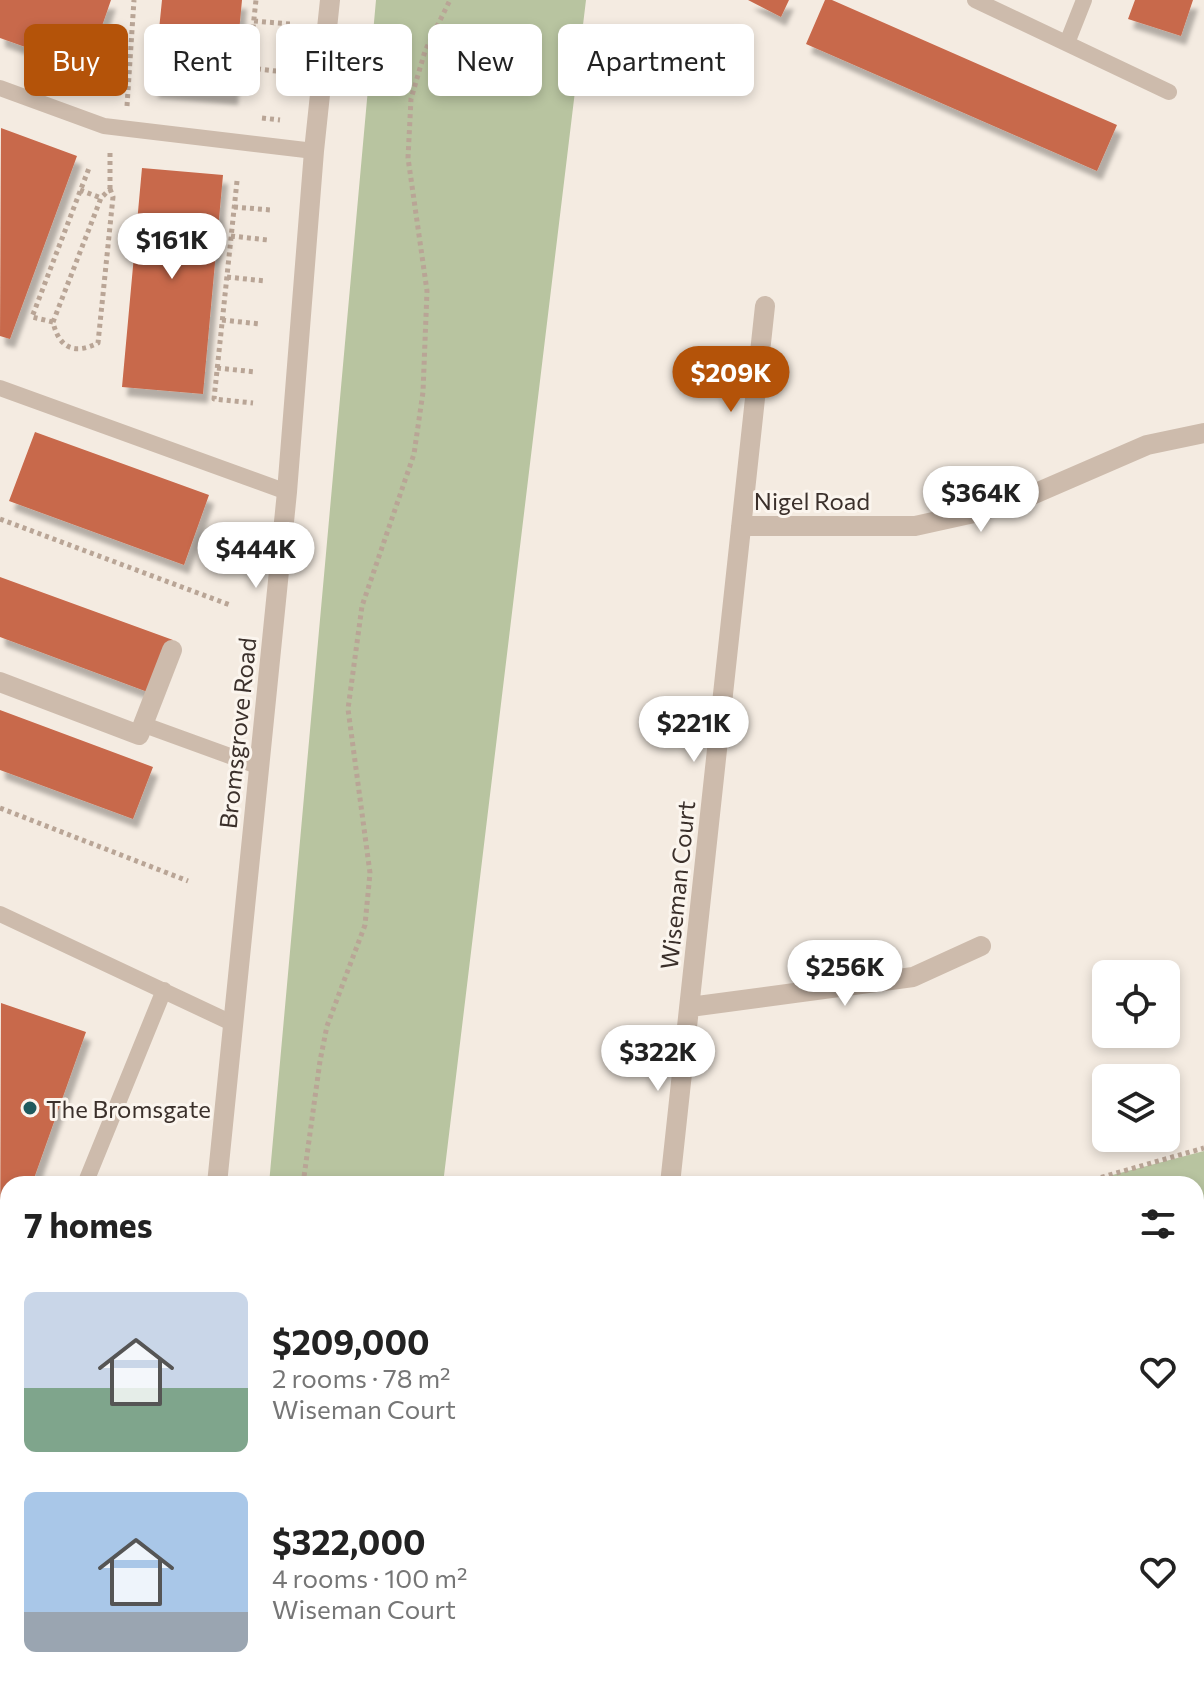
<!DOCTYPE html>
<meta charset="utf-8">
<style>
:root{--surface:#fff;--page:#f6f6f6;--text:#222;--muted:#767676;--accent:#b45309}
body{margin:0;font-family:Commissioner,sans-serif;background:var(--page);color:var(--text);height:100vh;display:flex;flex-direction:column;font-size:30px;white-space:nowrap}
*{box-sizing:border-box;margin:0}
p{font-size:26px;color:var(--muted)}
.icon{flex:none;width:44px;height:44px;fill:none;stroke:currentColor;stroke-width:2;stroke-linecap:round;stroke-linejoin:round}
.map{position:relative;flex:1;overflow:hidden}
.drawer{position:absolute;left:0px;top:1176px;width:1204px;height:514px;display:flex;flex-direction:column;background:var(--surface);border-radius:24px 24px 0 0;box-shadow:0 4px 12px #0003}
.drawer>*{flex:none}
.hud{position:absolute;left:24px;top:24px;width:800px;height:72px;display:flex;gap:16px}
.buttons{position:absolute;left:1092px;top:960px;display:grid;gap:16px}
.buttons a{display:grid;place-items:center;width:88px;height:88px;border-radius:12px;background:var(--surface);box-shadow:0 4px 12px #0003;font-size:40px}
.price{position:absolute;translate:-50% -68px;padding:0 18px;border-radius:28px;background:#fff;color:#222;font-size:26px;line-height:52px;filter:drop-shadow(0 2px 4px #0008)}
.price::after{content:'';position:absolute;left:50%;top:48px;width:24px;height:18px;margin-left:-12px;background:inherit;clip-path:polygon(0 0,100% 0,50% 100%)}
.price.on{background:var(--accent);color:#fff}
ul{padding:0;list-style:none}
li{display:flex;align-items:center;gap:24px;height:200px;padding:0 24px}
li span{display:grid;place-items:center;flex:none;width:224px;height:160px;border-radius:12px;color:#555}
li>.icon{margin-inline-start:auto}
span .icon{width:96px;height:96px;fill:#fffc;stroke-width:1}
li b{font-size:34px}
h2{display:flex;justify-content:space-between;align-items:center;height:96px;padding:0 24px;font-size:34px}
.chip{padding:0 28px;border-radius:12px;background:var(--surface);box-shadow:0 4px 12px #0003;font-size:28px;line-height:72px}
.chip.on{background:var(--accent);color:#fff}
.map>svg:first-child{display:block}
.green{fill:#b8c4a0}
.lines{fill:none;stroke-linecap:round;stroke-linejoin:round}
.stream{stroke:#7fb0b2;stroke-width:9}
.building{fill:#c8694b;filter:url(#shadow)}
.path{stroke:#b9a596;stroke-width:5;stroke-dasharray:4 4;stroke-linecap:butt}
.service{stroke:#cdbbac;stroke-width:16}
.minor{stroke:#cdbbac;stroke-width:20}
.tertiary{stroke:#cdbbac;stroke-width:20}
.pedestrian-bridge{stroke:#cdbbac;stroke-width:20}
.poi-dot{fill:#1f5a5e;stroke:#fbf5ee;stroke-width:3}
.labels{text-anchor:middle;dominant-baseline:central;stroke-width:6;stroke-linejoin:round;paint-order:stroke}
.street-label{font-size:24px;fill:#3b302b;stroke:#fbf5ee}
.poi-label{font-size:24px;fill:#3b302b;stroke:#fbf5ee;text-anchor:start}
</style>
<div class="map">
<svg width="1204" height="1689" viewBox="0 0 1204 1689">
<defs>
<filter id="shadow"><feDropShadow dx="5" dy="9" stdDeviation="2" flood-color="#0004"/></filter>
</defs>
<rect width="100%" height="100%" fill="#f4ebe1"/>
<path class="green" d="M376,0H586L443,1184H269Z
M1204,1151V1327L1196,1329V1184H1078Z
M8,1540V1640L0,1643V1542Z"/>
<g class="lines">
<path class="stream" d="M1196,1218L1204,1216"/>
</g>
<path class="building" d="M0,0H111L87,69L0,38Z
M162,0H242L233,96L153,89Z
M748,0H789L781,17Z
M825,0H832L1117,125L1097,171L806,44Z
M1135,0H1193L1181,36L1128,19Z
M1,128L77,156L10,339L0,336Z
M142,168L223,175L203,394L122,387Z
M35,432L209,495L184,565L9,501Z
M0,577L173,640L153,694L0,637Z
M0,710L153,767L133,819L0,770Z
M1,1003L86,1032L32,1184H8V1253L0,1274Z"/>
<g class="lines">
<path class="path" d="M254,21L290,24
M249,68L285,72
M246,92L256,0
M127,106L134,0
M262,118L280,120
M237,181L214,399L253,403
M110,189L113,197L98,343C74,355 59,348 53,322L101,198Z
M110,189V150
M80,190L101,198
M234,207L271,210
M231,236L268,240
M227,277L265,281
M222,320L260,324
M53,322L32,317L89,168
M217,368L256,372
M0,519L230,605
M0,808L188,881
M303,1184L320,1061L327,1026L365,925L370,873L348,709L362,606L414,454L423,392L427,291L408,158L411,99L425,51L450,0
M1078,1184L1204,1148
M0,1444L8,1441
M0,1652L8,1648
M245,1689L246,1682"/>
<path class="service" d="M975,0L1169,92
M1067,43L1084,0
M0,88L104,126L314,151
M0,388L287,492
M150,727L260,767
M0,914L234,1024
M85,1184L164,990
M0,1389L8,1386"/>
<path class="minor" d="M741,526H915L974,513L1027,497L1147,445L1204,433
M690,1007L913,977L981,946
M670,1184L765,306
M1196,1561L1204,1559
M1043,1682L1044,1689
M614,1689L615,1682"/>
<path class="tertiary" d="M217,1184L287,492L314,151L330,0
M165,1689V1682"/>
<path class="pedestrian-bridge" d="M0,682L139,735L172,650"/>
</g>
<circle class="poi-dot" cx="30" cy="1108" r="8"/>
<g class="labels">
<g class="street-label">
<text x="812" y="500">Nigel Road</text>
<text transform="translate(237 733) rotate(-84)">Bromsgrove Road</text>
<text transform="translate(677 885) rotate(-84)">Wiseman Court</text>
</g>
<g class="poi-label">
<text x="46" y="1108">The Bromsgate</text>
</g>
</g>
</svg>
<div class="buttons">
<a><svg class="icon" aria-label="locate" viewBox="0 0 24 24"><circle cx="12" cy="12" r="6"/><path d="M12 2v4M12 18v4M2 12h4M18 12h4"/></svg></a>
<a><svg class="icon" aria-label="layers" viewBox="0 0 24 24"><path d="M12 4l9 5-9 5-9-5zM3 14l9 5 9-5"/></svg></a>
</div>
<b class="price" style="left:172px;top:281px">$161K</b>
<b class="price on" style="left:731px;top:414px">$209K</b>
<b class="price" style="left:981px;top:534px">$364K</b>
<b class="price" style="left:256px;top:590px">$444K</b>
<b class="price" style="left:694px;top:764px">$221K</b>
<b class="price" style="left:845px;top:1008px">$256K</b>
<b class="price" style="left:658px;top:1093px">$322K</b>
<div class="hud">
<a class="chip on">Buy</a>
<a class="chip">Rent</a>
<a class="chip">Filters</a>
<a class="chip">New</a>
<a class="chip">Apartment</a>
</div>
<section class="drawer">
<h2>7 homes<svg class="icon" aria-label="filters" viewBox="0 0 24 24"><path d="M4 7h16M4 17h16"/><circle cx="9" cy="7" r="2"/><circle cx="15" cy="17" r="2"/></svg></h2>
<ul>
<li><span style="background:linear-gradient(#c9d6e8 60%,#7fa58c 0)"><svg class="icon" aria-label="home" viewBox="0 0 24 24"><path d="M3 11l9-7 9 7M6 9v11h12V9"/></svg></span><div><b>$209,000</b><p>2 rooms · 78 m²</p><p>Wiseman Court</p></div><svg class="icon" aria-label="heart" viewBox="0 0 24 24"><path d="M12 20l-8-8c-3-5 5-10 8-4 3-6 11-1 8 4z"/></svg></li>
<li><span style="background:linear-gradient(#a9c7e8 75%,#9aa5b1 0)"><svg class="icon" aria-label="home" viewBox="0 0 24 24"><path d="M3 11l9-7 9 7M6 9v11h12V9"/></svg></span><div><b>$322,000</b><p>4 rooms · 100 m²</p><p>Wiseman Court</p></div><svg class="icon" aria-label="heart" viewBox="0 0 24 24"><path d="M12 20l-8-8c-3-5 5-10 8-4 3-6 11-1 8 4z"/></svg></li>
</ul>
</section>
</div>
